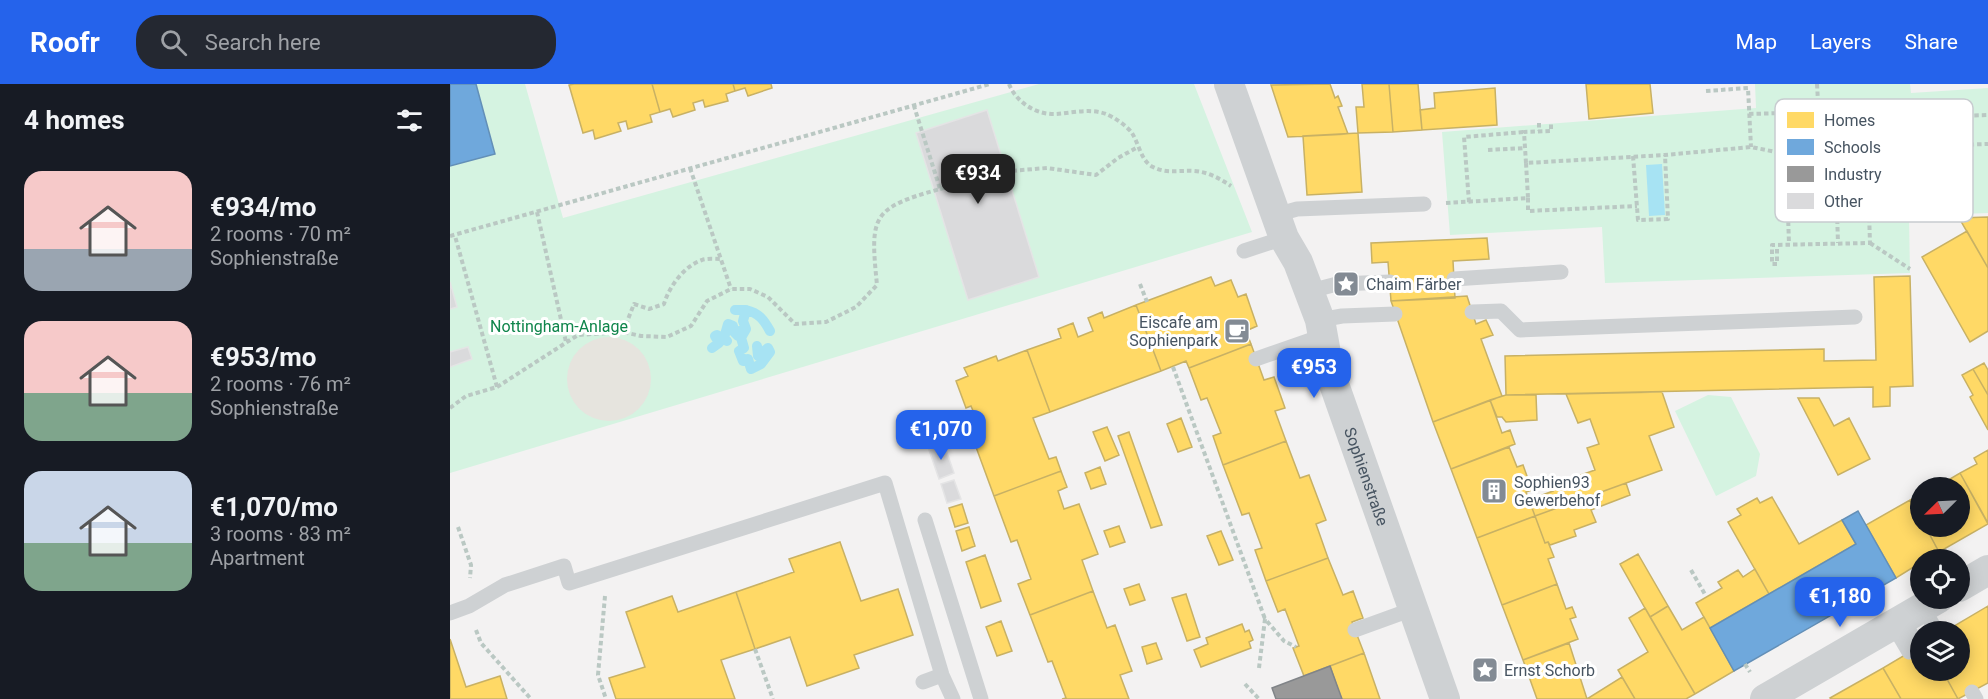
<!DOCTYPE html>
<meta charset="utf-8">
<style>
:root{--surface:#171b24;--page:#242831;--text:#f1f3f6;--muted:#9ea1a6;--accent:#2563eb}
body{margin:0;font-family:Roboto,sans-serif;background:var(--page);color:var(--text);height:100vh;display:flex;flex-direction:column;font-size:22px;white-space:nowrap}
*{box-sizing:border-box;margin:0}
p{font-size:20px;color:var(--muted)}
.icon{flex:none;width:33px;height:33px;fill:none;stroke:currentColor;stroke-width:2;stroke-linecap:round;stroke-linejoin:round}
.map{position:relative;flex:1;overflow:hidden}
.side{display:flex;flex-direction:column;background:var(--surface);width:450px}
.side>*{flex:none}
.needle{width:39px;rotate:246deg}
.controls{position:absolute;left:1460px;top:393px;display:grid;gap:12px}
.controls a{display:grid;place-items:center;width:60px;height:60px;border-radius:50%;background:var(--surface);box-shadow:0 3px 15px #0003;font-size:30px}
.price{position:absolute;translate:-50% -51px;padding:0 14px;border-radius:12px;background:var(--accent);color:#fff;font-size:20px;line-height:39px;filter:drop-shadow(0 2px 3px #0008)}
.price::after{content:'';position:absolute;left:50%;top:36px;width:18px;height:14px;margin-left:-9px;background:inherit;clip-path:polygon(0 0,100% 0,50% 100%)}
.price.selected{background:#222;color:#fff}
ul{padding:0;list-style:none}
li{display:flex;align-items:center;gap:18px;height:150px;padding:0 24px}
li span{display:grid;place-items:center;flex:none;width:168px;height:120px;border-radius:18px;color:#555}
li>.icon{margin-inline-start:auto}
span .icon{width:72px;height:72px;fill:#fffc;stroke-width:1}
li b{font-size:26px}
h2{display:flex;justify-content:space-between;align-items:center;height:72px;padding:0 24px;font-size:26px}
header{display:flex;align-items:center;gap:36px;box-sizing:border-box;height:84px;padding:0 30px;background:var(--accent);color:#fff}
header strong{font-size:28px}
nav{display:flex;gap:33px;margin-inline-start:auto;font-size:21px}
.search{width:420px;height:54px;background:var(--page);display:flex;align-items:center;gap:15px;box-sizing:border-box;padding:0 21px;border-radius:24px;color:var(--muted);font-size:22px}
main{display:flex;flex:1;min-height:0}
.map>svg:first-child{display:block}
.green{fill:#d5f3e1}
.sand{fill:#e6e4de}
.water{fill:#a7e3f3}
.homes{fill:#ffd966;stroke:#c8b164;stroke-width:1.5}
.schools{fill:#6fa8dc;stroke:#638fb7;stroke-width:1.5}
.industry{fill:#999;stroke:#808488;stroke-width:1.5}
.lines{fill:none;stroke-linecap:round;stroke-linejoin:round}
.stream{stroke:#a7e3f3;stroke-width:10}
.building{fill:#dadadc;stroke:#e4e4e5;stroke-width:1.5}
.path{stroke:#bac8c3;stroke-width:4;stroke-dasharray:4.5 3;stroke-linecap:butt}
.service{stroke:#ced1d3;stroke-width:15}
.minor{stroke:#ced1d3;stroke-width:30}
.labels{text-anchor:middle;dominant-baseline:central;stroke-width:6;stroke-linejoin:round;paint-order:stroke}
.poi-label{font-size:16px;fill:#475461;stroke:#fff;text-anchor:start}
.park-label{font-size:16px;fill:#0f854b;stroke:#fff}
.street-label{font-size:16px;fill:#475461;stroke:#fff}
.key{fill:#fff;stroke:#c8ccd0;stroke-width:1.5}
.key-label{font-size:16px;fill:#475461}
</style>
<header>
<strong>Roofr</strong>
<div class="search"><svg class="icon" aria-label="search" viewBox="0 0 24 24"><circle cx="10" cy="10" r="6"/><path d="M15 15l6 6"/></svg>Search here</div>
<nav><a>Map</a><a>Layers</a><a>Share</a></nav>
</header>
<main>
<section class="side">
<h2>4 homes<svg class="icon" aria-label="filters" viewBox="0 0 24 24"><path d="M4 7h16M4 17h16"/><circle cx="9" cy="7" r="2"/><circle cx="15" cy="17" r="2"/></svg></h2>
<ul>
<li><span style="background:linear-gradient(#f6c9c9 65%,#9aa5b1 0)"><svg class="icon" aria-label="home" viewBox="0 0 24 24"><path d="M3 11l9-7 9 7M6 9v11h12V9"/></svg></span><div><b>€934/mo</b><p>2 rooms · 70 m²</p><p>Sophienstraße</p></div></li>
<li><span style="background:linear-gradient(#f6c9c9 60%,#7fa58c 0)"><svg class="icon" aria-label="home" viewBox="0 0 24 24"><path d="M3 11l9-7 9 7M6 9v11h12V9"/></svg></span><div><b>€953/mo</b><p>2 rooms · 76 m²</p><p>Sophienstraße</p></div></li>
<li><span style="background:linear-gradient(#c9d6e8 60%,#7fa58c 0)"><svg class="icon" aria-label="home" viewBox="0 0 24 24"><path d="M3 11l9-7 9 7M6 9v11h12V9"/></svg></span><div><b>€1,070/mo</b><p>3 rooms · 83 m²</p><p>Apartment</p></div></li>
</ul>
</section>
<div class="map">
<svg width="1538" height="615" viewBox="0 0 1538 615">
<rect width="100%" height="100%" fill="#f3f2f2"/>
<path class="green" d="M0,0H75L113,134L589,0H744L802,148L0,389Z
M1305,0H1460L1461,9L1538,4V129L1459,132L1460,189L1155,199L1152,143L1000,151L992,48L1306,24Z
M1258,311L1281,313L1310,370L1306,392L1266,412L1225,327Z"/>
<path class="sand" d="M117 295a42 42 0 1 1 84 0a42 42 0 1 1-84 0Z"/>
<path class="water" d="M1212,80L1215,131L1199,132L1196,81Z"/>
<path class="homes" d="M124,0H202L210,28L200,31L202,38L178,45L176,37L168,39L171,47L145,55L143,46L133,49L119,1Z
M202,0H283L285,7L276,10L278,17L255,23L253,16L243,19L245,26L223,33L220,25L210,28Z
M283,0H321L322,4L298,12L295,4L285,7Z
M880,0L885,14L888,12L892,22L888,23L898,50L838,53L821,1Z
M912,0H939L943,48L908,49L906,23H914Z
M939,0H968L972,46L943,48Z
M1136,0H1200L1203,29L1139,35Z
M1045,4L1047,41L972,46L970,26L985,24L984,9Z
M908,49L912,108L857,111L853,52Z
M1538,133V184L1509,134Z
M1517,147L1538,184V247L1520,258L1472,173Z
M1037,154L1039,175L1003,177L1005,214L941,217L938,178L922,179L921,159Z
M1460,192L1463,302L1440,303V322L1423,323V303L1056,311L1055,272L1374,265V277L1426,276L1424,193Z
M761,193L765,202L781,196L788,213L796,210L807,242L796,247L801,260L739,284L736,277L711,287L686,221Z
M1017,212L1026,240L1036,236L1043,251L1031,255L1052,312L983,338L941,217Z
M686,221L711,287L600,328L577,266L611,254L608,245L623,239L628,253L643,247L638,234L652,228L654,234Z
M801,260L814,296L824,293L835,324L825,327L836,357L773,381L763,352L771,349L757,314L751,316L739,284Z
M577,266L600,328L583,334L599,375L606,373L611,387L544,412L523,355L533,351L521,322L516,324L506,297L518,292L514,284L546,272L548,277Z
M1534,279L1538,286V311L1523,285Z
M1523,285L1538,311V346L1520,313L1523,311L1512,291Z
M1212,308L1224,343L1199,352L1212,386L1085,432L1079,416L1103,407L1100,402L1145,386L1137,364L1149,360L1140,335L1128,339L1116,310Z
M1056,311H1086L1087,336L1056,338L1052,333H1047L1040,316Z
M1348,314H1369L1384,342L1399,334L1420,375L1388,391Z
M1040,316L1052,349L1060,346L1065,360L1001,385L983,338Z
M731,334L742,363L728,368L717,340Z
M657,343L669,371L655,377L643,348Z
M679,348L712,441L701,444L668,352Z
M836,357L850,394L859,391L876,436L866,440L878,474L816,497L805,466L812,464L799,429L792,431L773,381Z
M1059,363L1067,383L1073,381L1082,406L1076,408L1085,432L1027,454L1001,385Z
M1538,366V439L1510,389L1527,380L1524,374Z
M650,383L656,400L641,405L635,389Z
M611,387L617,403L608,407L614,425L629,420L648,470L632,476L643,507L580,531L568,500L581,495L567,456L561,458L544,412Z
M1510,389L1538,440L1489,468L1475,442H1509V404H1475L1487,397L1490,401Z
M1176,399L1180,411L1141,426L1146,438L1124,446L1126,452L1100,461L1098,458L1095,459L1085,432Z
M1470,411V433L1460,416Z
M1322,413L1349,460L1392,436L1406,460L1319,510L1278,438L1291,431L1287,425L1307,414L1310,419Z
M1460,416L1470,433V442H1475L1489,468L1476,476H1470V479L1446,494L1416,441Z
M512,420L518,439L505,443L499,424Z
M1085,432L1095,459L1098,458L1104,473L1098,475L1107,500L1052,521L1027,454Z
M669,442L675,458L660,463L654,447Z
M519,443L525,462L512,467L506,447Z
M771,447L783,476L769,481L757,452Z
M390,458L411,517L448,505L463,551L404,571L409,584L357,602L340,553L305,565L286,508L344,488L339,475Z
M1188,470L1218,522L1200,533L1170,480Z
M535,471L551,517L531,524L516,478Z
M878,474L893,511L903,507L913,534L902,538L914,569L854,592L843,564L849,562L835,525L828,528L816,497Z
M1305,485L1319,510L1260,544L1246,519L1272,504L1268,498L1288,486L1293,493Z
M689,500L695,516L680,521L674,505Z
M1107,500L1116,525L1122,523L1126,533L1120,535L1128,555L1073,576L1052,521Z
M643,507L657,544L665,541L682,587L670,591L679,615H612L616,614L602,577L598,578L580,531Z
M286,508L305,565L271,576L285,615H166L159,594L195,583L176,528L222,512L228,528Z
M736,510L750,553L737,557L722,514Z
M1218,522L1232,546L1254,533L1284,587L1245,610L1200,533Z
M1538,522V599L1508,615L1492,586H1509V548H1494Z
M1195,524L1245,610L1236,615H1185L1168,586L1198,568L1179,534Z
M551,537L562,567L547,572L536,543Z
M792,540L795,548L799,546L803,556L799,558L801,564L751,583L744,566L758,560L756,554Z
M0,555L16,603L50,592L57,615H0Z
M706,559L712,575L697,580L692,563Z
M1119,559L1137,615L1172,593L1185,615H1087L1073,576Z
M1470,562V586H1492L1508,615H1451L1433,584Z
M914,569L930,615H891L880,582Z
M1433,584L1451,615H1381L1380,614Z"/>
<path class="schools" d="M0,0H26L45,70L0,82Z
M1408,427L1446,494L1284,587L1260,544L1406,460L1392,436Z"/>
<path class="industry" d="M880,582L892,615H826L822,604Z"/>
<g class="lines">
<path class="stream" d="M285,226H296L293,237L296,245L292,252
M296,226C309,229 314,236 320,247
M289,247L294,264L289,267L293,277L298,275L301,285L311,280L320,268L318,264L308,272L307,262
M262,264L269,259L265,252L267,251L277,257L274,254L278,240L283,242L284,248L288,252H291"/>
</g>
<path class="building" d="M537,26L589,193L518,216L466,49Z
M0,198L7,223L0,225Z
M18,263L22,275L0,283V268Z
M494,360L504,389L489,395L479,366Z
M504,396L511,415L497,419L491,400Z"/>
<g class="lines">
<path class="path" d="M559,0C566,18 586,31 606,30C622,29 640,24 656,30C664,33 677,42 682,49C689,60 691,77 703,83C717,90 729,86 744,87C758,88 769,94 781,102
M1367,0L1369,36
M1256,7L1298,4L1301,63
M1299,30L1333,29
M1505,31L1506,61
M1441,33V63
M1089,39V47
M1038,66L1075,64
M1372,68L1369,36L1538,31
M1385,68L1388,159
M1336,70L1339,160
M1183,72L1188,136L1218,135L1215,71
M1076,79L1074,48L1101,47V38
M240,84L281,205
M1386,103H1418
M490,105L547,88L597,84L646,91L668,74L688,63
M1078,114V127L1187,122
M1019,118L1014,53L1074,48
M996,119L1078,114L1076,79L1215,71L1301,63L1336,70L1417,67L1441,63L1538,60
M87,128L116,258
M1338,130L1419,129
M0,152L540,0
M1420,159L1460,185
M1327,165V180H1322V161L1420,159L1417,67
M690,200L697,218
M173,248L184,220L199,225L214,220C219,203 234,182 252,176C257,174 266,175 272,175
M723,283L815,535
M47,303L128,251L173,248L191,252L217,253L241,242L257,217L281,205H300L318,213L345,240L376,238L406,223L427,201C420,132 421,124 490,105L464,22
M0,324L16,312L47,303L5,152
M8,443L21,481L20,494
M1241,486L1256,512
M155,512L148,591L156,615
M26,546L31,559L81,615
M305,565L323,615
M1295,580L1300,588
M809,584L815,535L834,557L846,563
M795,600L809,615"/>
<path class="service" d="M826,131L847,125L974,120
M794,167L834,154
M1004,195L1111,188
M860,207L887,200L940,198
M1022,228L1051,227L1070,246L1405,233
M870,236L892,232L945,230
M806,275L872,252
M475,436L531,615
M1473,524L1487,548
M0,529L19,522L55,501L114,482L119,499L435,399L492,591L503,615
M1453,535L1468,563
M1443,541L1459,568
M905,546L963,525
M473,598L492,591
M1522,608L1526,615"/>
<g class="minor">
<path id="s1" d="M779,0L834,154L848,178L870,236L879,286L995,615"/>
<path d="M1509,503L1538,486"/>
<path d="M1315,615L1489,514"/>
</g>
</g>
<defs>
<symbol id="sight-square" viewBox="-11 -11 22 22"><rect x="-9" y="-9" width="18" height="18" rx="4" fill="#838b94" stroke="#fff"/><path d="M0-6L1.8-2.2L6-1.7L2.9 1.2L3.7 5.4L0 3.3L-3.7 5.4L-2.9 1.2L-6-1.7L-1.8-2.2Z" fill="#fff"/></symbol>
<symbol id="cafe-square" viewBox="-11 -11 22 22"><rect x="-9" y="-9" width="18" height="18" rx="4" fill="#838b94" stroke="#fff"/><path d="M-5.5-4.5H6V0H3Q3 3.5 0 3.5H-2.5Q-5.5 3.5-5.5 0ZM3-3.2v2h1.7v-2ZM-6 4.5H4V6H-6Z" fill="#fff"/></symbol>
<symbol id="building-square" viewBox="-11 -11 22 22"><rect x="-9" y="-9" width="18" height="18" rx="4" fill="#838b94" stroke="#fff"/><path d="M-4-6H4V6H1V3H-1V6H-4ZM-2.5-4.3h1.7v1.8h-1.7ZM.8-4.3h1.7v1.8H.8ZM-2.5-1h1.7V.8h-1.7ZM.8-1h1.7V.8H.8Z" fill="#fff"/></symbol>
</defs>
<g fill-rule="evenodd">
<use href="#sight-square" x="881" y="185" width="30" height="30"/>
<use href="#cafe-square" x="772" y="232" width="30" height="30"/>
<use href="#building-square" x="1029" y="392" width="30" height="30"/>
<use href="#sight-square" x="1020" y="571" width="30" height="30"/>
</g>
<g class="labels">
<g class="poi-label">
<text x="916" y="200">Chaim Färber</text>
<text x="768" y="238" text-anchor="end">Eiscafe am<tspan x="768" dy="18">Sophienpark</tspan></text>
<text x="1064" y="398">Sophien93<tspan x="1064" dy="18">Gewerbehof</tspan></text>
<text x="1054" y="586">Ernst Schorb</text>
</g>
<g class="park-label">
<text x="109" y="242">Nottingham-Anlage</text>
</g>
<g class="street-label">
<text stroke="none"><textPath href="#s1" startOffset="417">Sophienstraße</textPath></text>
</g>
</g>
<rect x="1325" y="15" width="198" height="123" rx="9" class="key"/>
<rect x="1337" y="28" width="27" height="16" fill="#ffd966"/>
<rect x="1337" y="55" width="27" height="16" fill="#6fa8dc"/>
<rect x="1337" y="82" width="27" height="16" fill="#999"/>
<rect x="1337" y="109" width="27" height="16" fill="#dadadc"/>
<g class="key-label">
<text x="1374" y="42">Homes</text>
<text x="1374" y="69">Schools</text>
<text x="1374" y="96">Industry</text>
<text x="1374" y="123">Other</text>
</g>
</svg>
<div class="controls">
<a><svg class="needle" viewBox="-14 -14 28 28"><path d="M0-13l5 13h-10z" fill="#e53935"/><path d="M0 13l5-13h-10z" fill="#9ea1a6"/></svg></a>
<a><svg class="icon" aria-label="locate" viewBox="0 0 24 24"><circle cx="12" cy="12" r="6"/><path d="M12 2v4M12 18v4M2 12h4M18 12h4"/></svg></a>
<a><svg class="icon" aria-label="layers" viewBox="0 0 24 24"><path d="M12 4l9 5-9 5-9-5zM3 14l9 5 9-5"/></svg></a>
</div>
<b class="price selected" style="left:528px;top:121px">€934</b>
<b class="price" style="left:864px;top:315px">€953</b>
<b class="price" style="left:491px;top:377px">€1,070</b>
<b class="price" style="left:1390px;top:544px">€1,180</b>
</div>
</main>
